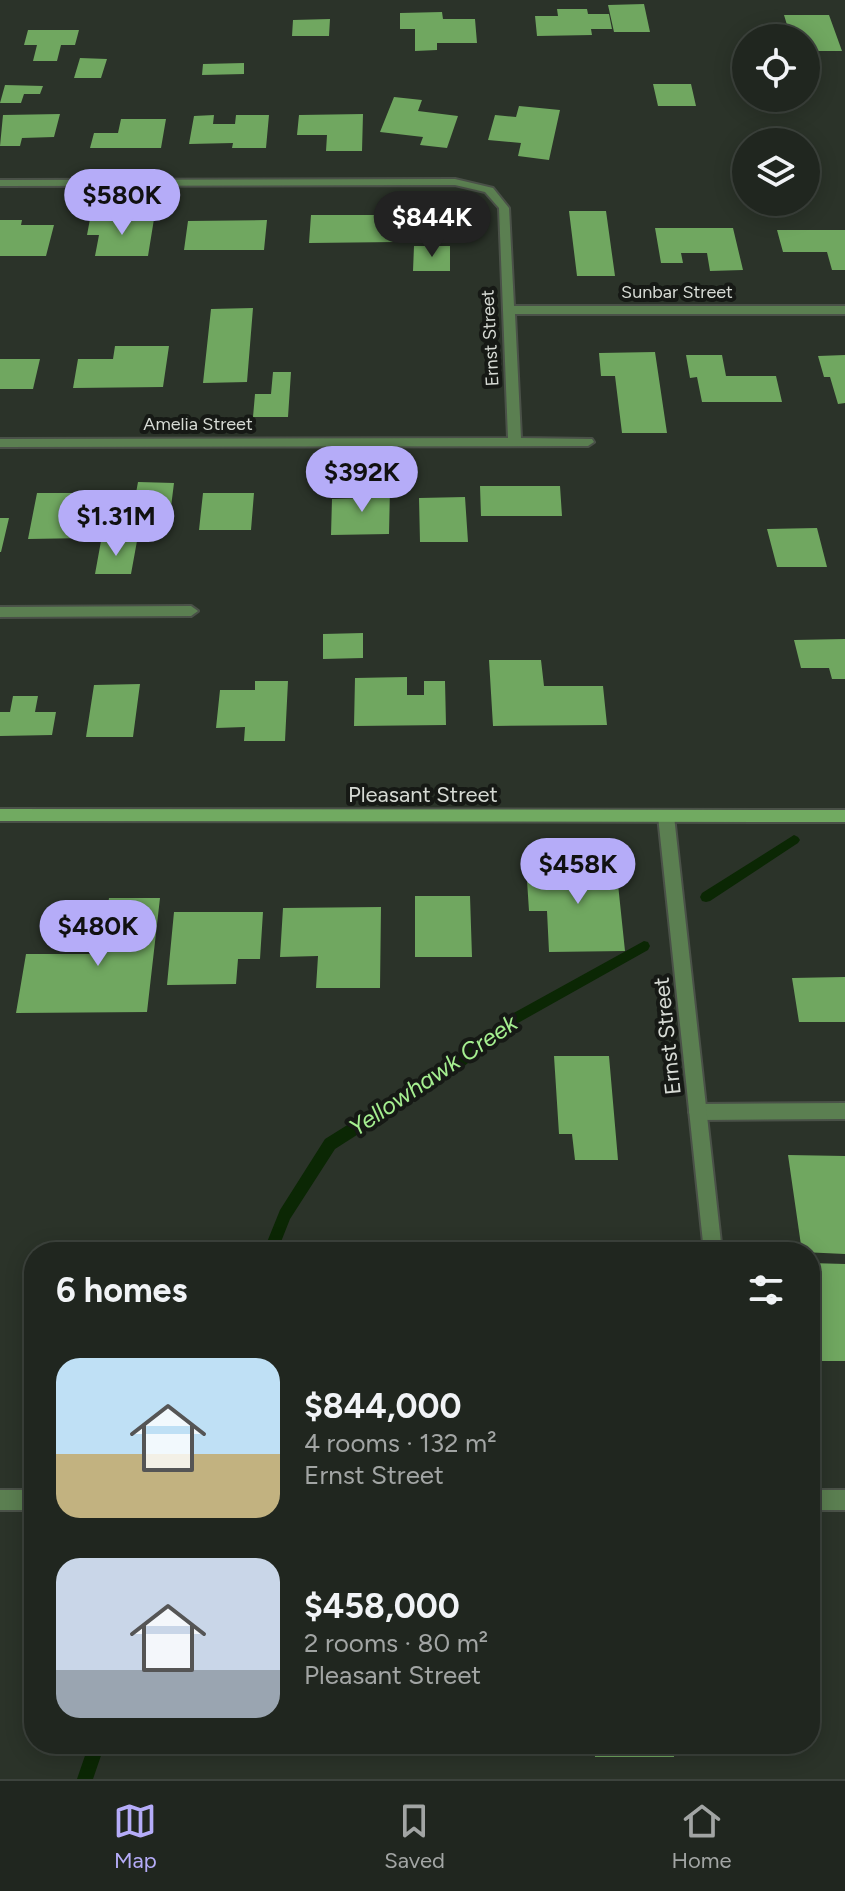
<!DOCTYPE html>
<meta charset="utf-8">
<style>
:root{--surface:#20261f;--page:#282e28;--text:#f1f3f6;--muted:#a2a5a4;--line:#3d433d;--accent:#b5acf8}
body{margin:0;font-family:Figtree,sans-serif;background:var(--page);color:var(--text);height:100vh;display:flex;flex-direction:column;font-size:30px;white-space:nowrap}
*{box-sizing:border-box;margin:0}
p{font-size:26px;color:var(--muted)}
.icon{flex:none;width:44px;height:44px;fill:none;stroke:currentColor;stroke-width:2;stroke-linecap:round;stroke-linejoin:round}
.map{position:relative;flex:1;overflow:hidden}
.side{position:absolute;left:24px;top:1242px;width:796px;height:512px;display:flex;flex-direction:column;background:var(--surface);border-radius:32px;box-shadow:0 4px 20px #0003,0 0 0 2px var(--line)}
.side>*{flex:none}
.fabs{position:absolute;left:732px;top:24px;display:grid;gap:16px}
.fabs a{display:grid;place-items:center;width:88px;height:88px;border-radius:50%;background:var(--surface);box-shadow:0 4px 20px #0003,0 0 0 2px var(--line);font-size:40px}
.price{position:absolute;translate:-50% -68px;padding:0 18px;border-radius:28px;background:var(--accent);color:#111;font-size:26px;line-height:52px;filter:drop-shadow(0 2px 4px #0008)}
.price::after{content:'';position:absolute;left:50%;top:48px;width:24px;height:18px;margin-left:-12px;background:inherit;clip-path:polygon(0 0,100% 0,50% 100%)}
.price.selected{background:#222;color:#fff}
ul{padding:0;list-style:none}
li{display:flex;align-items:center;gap:24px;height:200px;padding:0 32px}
li span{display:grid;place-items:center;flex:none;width:224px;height:160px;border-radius:24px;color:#555}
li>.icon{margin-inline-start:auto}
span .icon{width:96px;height:96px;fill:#fffc;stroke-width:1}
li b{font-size:34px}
h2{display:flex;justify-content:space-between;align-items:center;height:96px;padding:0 32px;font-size:34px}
.dock{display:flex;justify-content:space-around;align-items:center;height:112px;border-top:2px solid var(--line);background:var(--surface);font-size:22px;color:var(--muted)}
.dock a{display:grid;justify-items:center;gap:4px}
.dock .selected{color:var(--accent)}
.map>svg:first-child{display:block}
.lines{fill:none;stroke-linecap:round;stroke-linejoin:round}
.stream{fill:#0b2704;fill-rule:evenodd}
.building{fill:#70a760}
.lane-casing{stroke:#4a5148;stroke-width:4}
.street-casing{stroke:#4a5148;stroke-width:4}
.secondary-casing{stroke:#4a5148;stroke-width:4}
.lane{fill:#5b7f51;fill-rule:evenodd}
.street{fill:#5b7f51;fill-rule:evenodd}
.secondary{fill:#71aa61;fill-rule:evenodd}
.labels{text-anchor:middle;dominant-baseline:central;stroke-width:8;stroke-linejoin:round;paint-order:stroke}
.far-street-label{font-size:18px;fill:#d6dad4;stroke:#161915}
.street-label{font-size:22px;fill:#d6dad4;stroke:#161915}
.water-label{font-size:24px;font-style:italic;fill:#a5ef90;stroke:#161915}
</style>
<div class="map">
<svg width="845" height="1779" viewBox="0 0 845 1779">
<rect width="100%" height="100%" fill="#2b3329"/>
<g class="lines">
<path class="stream" d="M794,835L798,837L800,840L798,843L710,901L706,902L702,901L700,897L702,893Z
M644,941L648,942L650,946L648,950L518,1023L463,1067L335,1149L290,1219L277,1252H263L280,1210L325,1139L453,1059L510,1015Z
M89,1744H105L93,1779H77Z"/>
</g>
<path class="building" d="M644,4L650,32H614L608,5Z
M557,9H587L588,14H609L612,29H591L592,35L537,36L535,16H558Z
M442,12L443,19H475L477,43H437V50L415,51V29H400V13Z
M784,15H829L842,51H806V38H791Z
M330,19L329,36H292L293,20Z
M28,30H79L75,45H61L57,61H33L37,45H24Z
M80,58L107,59L101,78H74Z
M244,63V74L202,75L203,64Z
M653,84H691L696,106H658Z
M5,85L43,86L40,94H24L21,103H0Z
M394,97L422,100L418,111L458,116L447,148L420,145L423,137L380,132Z
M519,106L560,110L549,160L518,156L521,143L488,140L495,115L516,117Z
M60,114L54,137L22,138L20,146H0L3,115Z
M363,114L362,151H326L327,135H297L299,115Z
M214,115L213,124H235L236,115H269L266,148H232L233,143L189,144L194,116Z
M121,119H166L161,148H90L94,133H118Z
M569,211H606L615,276H577Z
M311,215H380L379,227H396V242L309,243Z
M90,219H154L148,256H95L99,235H87Z
M0,220H22L21,225H54L46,256H0Z
M267,220L264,250H184L188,221Z
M655,228H733L743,270L710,271L707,253H681L683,263H661Z
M777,230H845V270H832L827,252H783Z
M414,246H450V271H413Z
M253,308L247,382L203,383L211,309Z
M115,346H169L163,387L73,388L78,359H113Z
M655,352L667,433H622L615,376H601L599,353Z
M686,355H722L726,376H776L782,402H702L697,377L690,378Z
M845,355V403L838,404L830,377H824L818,356Z
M0,359H40L33,389H0Z
M273,372H291L288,417H253L255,394H271Z
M138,482L174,483L170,515H132Z
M480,486H560L562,516H481Z
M366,488H390L389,534L331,535L332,499L365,498Z
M37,493H94L87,538L28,539Z
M203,493H254L251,530H199Z
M465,497L468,542H420L419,498Z
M0,518H9L1,552H0Z
M817,528L827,567H777L767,529Z
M101,541H137L131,574H95Z
M363,633V658L323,659V634Z
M845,639V679H832L829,668H801L794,640Z
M489,660H541L544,686H603L607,725L493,726Z
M407,677V695H424V681H445L446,725L354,726L355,678Z
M255,681H288L285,741H244L245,727L216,728L220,690H255Z
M140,684L133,737H86L94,685Z
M13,696H38L35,712H56L52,735L0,736V712H10Z
M526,865H616L625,951L549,952L547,911H529Z
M415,896H470L472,957H415Z
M109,898H160L147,1012L16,1013L26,954H101Z
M381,907L380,988H316L318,956L280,957L283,908Z
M174,912H263L260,959H238L236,984L167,985Z
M845,977V1022H799L792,978Z
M554,1056H609L618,1160H575L572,1134H559Z
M788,1155L845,1156V1254L802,1252Z
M99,1242L154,1243L153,1252H98Z
M810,1263L845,1264V1361H812Z
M594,1744H673L674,1757H595Z"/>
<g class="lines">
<defs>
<path id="lane" d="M191,606L198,611L191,616L0,617V607Z
M845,1103V1119L698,1120L692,1118L689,1112L692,1106L698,1104Z"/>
<path id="street" d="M455,179L493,188L509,208L514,306H845V314H515L521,438L592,439L594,442L588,446L0,447V439L508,438L499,208L485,192L455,185L0,186V180Z
M666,810L671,811L674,816L722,1252H704L658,816L661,811Z
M0,1490H34V1510H0Z
M810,1490H845V1510H810Z"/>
<path id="secondary" d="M0,809L845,810V822L0,821Z"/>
</defs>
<use href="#lane" class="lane-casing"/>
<use href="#street" class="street-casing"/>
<use href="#secondary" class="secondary-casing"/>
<use href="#lane" class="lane"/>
<use href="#street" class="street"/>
<use href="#secondary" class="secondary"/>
</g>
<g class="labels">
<g class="far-street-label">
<text x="677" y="292">Sunbar Street</text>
<text transform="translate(490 338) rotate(-93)">Ernst Street</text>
<text x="198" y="424">Amelia Street</text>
</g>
<g class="street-label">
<text x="423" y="794">Pleasant Street</text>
<text transform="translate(667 1036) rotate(-96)">Ernst Street</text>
</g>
<g class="water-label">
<text transform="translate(433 1075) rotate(-34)">Yellowhawk Creek</text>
</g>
</g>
</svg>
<div class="fabs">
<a><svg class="icon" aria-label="locate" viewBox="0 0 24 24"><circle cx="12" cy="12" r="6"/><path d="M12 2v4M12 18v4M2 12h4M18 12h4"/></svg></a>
<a><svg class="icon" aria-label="layers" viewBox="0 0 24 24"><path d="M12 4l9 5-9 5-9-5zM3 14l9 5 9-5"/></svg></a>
</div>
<b class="price" style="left:122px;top:237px">$580K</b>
<b class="price selected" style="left:432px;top:259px">$844K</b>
<b class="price" style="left:362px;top:514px">$392K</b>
<b class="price" style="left:116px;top:558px">$1.31M</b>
<b class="price" style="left:578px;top:906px">$458K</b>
<b class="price" style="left:98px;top:968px">$480K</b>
<section class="side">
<h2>6 homes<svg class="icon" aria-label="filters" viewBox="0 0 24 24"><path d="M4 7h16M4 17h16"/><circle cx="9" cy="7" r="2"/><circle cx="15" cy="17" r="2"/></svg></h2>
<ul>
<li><span style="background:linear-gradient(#bfe0f5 60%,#c2b280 0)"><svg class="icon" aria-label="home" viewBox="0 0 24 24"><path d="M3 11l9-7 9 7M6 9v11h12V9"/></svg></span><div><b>$844,000</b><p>4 rooms · 132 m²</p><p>Ernst Street</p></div></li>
<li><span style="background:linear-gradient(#c9d6e8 70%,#9aa5b1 0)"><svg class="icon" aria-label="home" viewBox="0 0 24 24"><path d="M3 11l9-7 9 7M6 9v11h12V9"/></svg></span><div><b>$458,000</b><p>2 rooms · 80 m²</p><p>Pleasant Street</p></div></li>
</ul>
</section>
</div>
<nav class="dock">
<a class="selected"><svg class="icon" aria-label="map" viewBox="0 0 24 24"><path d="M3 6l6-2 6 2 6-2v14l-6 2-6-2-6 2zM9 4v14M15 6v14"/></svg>Map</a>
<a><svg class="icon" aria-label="saved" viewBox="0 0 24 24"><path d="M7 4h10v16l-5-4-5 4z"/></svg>Saved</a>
<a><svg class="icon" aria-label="home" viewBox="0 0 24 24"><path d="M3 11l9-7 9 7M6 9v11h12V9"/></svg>Home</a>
</nav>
